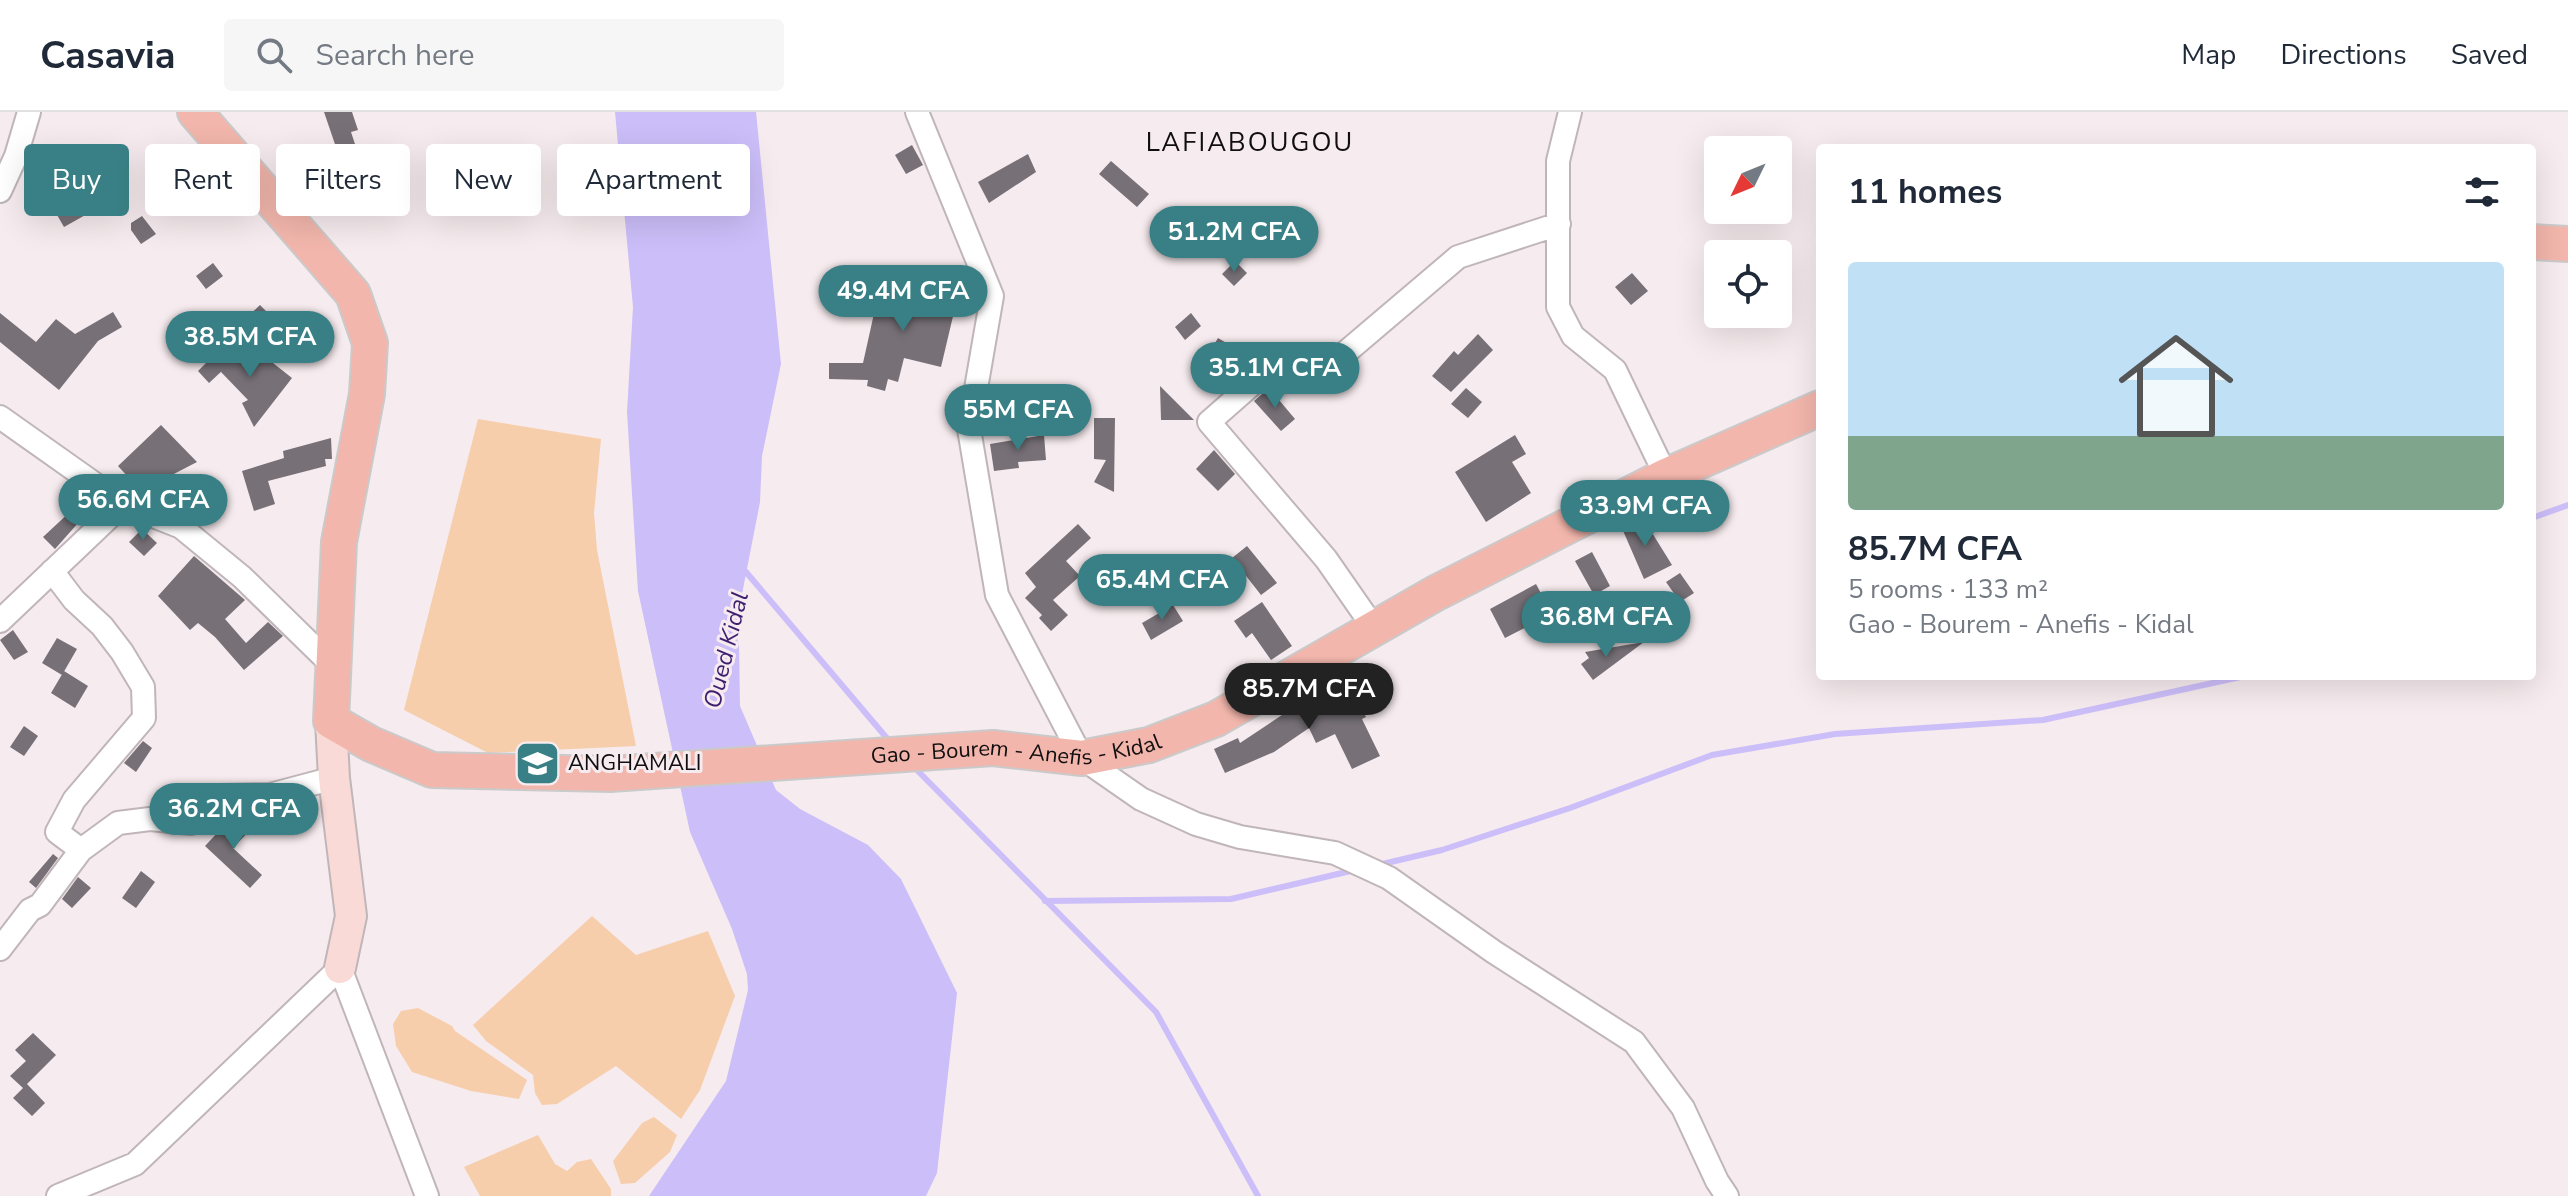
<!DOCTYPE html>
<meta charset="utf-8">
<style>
:root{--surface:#fff;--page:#f6f6f7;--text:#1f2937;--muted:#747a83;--line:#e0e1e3;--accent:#388085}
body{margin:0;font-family:"Nunito Sans",sans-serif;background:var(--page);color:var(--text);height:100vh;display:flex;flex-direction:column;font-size:30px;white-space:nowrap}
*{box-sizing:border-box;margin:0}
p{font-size:26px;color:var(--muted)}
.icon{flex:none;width:44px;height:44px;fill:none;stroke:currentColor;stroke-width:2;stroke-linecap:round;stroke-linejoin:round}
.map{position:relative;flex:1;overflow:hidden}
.details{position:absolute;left:1816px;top:32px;width:720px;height:536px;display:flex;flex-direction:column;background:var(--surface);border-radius:8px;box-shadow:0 8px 32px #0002}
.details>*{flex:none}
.top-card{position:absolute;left:24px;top:32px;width:760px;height:72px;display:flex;gap:16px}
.needle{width:52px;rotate:227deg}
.fabs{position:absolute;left:1704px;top:24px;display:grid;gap:16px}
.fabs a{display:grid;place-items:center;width:88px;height:88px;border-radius:8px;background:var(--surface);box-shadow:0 8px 32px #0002;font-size:40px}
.price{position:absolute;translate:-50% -68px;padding:0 18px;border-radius:28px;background:var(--accent);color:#fff;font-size:26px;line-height:52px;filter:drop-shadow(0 2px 4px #0008)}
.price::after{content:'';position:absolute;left:50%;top:48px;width:24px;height:18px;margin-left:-12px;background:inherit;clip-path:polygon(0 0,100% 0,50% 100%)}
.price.selected{background:#222;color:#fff}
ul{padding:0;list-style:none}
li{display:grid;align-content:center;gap:16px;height:424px;padding:0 32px}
li span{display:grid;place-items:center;height:248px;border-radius:8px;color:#555}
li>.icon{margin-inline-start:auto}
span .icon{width:144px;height:144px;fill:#fffc;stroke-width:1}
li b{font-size:34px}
h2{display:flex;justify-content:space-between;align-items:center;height:96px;padding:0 32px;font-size:34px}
.pill{padding:0 28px;border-radius:8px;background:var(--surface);box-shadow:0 8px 32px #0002;font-size:28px;line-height:72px}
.pill.selected{background:var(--accent);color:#fff}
header{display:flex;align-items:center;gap:48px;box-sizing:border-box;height:112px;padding:0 40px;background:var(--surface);border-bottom:2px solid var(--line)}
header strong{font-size:38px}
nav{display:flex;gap:44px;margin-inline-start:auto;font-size:28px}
.search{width:560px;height:72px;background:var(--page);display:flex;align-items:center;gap:20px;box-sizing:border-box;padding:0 28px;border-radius:8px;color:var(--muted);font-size:30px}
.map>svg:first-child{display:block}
.green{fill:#f7ceac}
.water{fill:#ccbef9}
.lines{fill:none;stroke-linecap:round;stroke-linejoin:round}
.stream{stroke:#ccbef9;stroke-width:6}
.building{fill:#777177}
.street-casing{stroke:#c0b6b9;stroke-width:26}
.secondary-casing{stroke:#c0b6b9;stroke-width:34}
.primary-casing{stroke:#cbcaca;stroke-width:38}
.street{stroke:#fff;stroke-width:22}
.secondary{stroke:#f9dad6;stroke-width:30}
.primary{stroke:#f2b6ac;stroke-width:34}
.labels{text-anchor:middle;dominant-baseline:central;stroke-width:6;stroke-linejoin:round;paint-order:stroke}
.street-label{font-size:22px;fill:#110e0f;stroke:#f6ebee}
.poi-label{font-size:22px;fill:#110e0f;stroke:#f6ebee;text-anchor:start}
.water-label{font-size:24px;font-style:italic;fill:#3d1e70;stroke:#f6ebee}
.quarter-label{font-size:26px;letter-spacing:2px;fill:#110e0f;stroke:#f6ebee}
</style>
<header>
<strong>Casavia</strong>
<div class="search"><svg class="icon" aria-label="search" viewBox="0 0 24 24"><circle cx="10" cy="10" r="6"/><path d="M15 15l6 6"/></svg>Search here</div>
<nav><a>Map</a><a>Directions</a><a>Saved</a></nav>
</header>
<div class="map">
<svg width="2568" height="1084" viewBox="0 0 2568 1084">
<rect width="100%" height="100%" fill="#f6ebee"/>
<path class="green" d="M478,307L601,327L594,401L597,438L636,634L488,641L404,598Z
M592,804L636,843L708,819L735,884L700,978L681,1007L616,954L557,992L542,993L535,981L533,963L486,929L473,913Z
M418,896L452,914L455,919L527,968L519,987L471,979L412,960L396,934L393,912L401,899Z
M654,1005L677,1023L670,1040L635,1071L621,1072L613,1049L642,1011Z
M538,1023L555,1052L567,1059L577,1050L591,1047L611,1077V1084H480L464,1055Z"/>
<path class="water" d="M615,0H756L781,252L762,344L760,390L735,518L739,533L740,594L776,678L800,697L868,733L901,767L957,881L937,1061L926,1084H649L726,969L748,878L747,862L732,817L690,720L638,479L627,300L633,195Z"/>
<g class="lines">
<path class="stream" d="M2532,406L2568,393
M746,460L891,631
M913,654L1156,900L1258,1084
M1378,753L1442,738L1570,696L1712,643L1835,622L2043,608L2245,564
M1045,789L1231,787L1355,758"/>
</g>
<path class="building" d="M324,0H352L358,18L351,20L357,38L339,44Z
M912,33L923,53L906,62L895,43Z
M1028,42L1036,60L989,91L978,70Z
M1111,49L1149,82L1137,95L1099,62Z
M84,62L93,77L80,85L89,101L64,115L46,84Z
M142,104L156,122L141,132L131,118V111Z
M1235,149L1247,161L1234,174L1222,162Z
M213,151L223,164L206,177L196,164Z
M1632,161L1648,179L1631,193L1615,175Z
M897,165L959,179L941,255L904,246L898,270L888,267L885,279L867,274L868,268L829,267V251H863L879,179L893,182Z
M260,193L275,208L258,224L243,209Z
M113,200L122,215L98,229L59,278L0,230V201L36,230L56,207L75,222Z
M1191,201L1201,214L1185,228L1175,215Z
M1478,222L1493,238L1451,280L1432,264L1454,239L1458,243Z
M1218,226L1235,236L1222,260L1204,250Z
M245,229L292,266L254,315L242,291L248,288L221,260L223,258L209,271L198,259L217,240L228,251Z
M1160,274L1194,308H1161Z
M1269,276L1295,307L1281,319L1254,289Z
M1466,276L1482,290L1468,306L1451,292Z
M1094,306H1115L1114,380L1094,370L1106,348L1094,347Z
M161,313L197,350L141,379L118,354Z
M1044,323L1046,348L1018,350L1019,356L994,359L990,332Z
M1515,323L1526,342L1512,350L1531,381L1486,410L1455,360Z
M331,326L332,347H325L326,354L268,369L275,392L254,399L242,359L284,346L283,339Z
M1214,338L1235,362L1218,379L1196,357Z
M87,384L98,392L83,411L79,410L55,437L43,425Z
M1641,403L1672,453L1644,467L1621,414Z
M1078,412L1091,426L1066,449L1080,464L1053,488L1068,503L1051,519L1039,506L1042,503L1025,486L1036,475L1025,461Z
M142,417L157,431L144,444L129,430Z
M1247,434L1277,471L1261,483L1232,446Z
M1592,440L1610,474L1594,483L1575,449Z
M194,444L245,488L225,507L246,531L268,510L283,524L244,558L215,525L198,511L190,518L158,484Z
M1680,461L1694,481L1680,490L1666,470Z
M1536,472L1552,502L1505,526L1490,497Z
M1262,490L1292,534L1271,548L1252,521L1246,526L1234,509Z
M1173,493L1183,509L1151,528L1142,511Z
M13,518L28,540L14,548L0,528Z
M57,526L77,537L62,563L42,551Z
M1644,530L1593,568L1581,552L1589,546L1585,540Z
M64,559L88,574L75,596L51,581Z
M1348,570L1366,605L1362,607L1380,644L1352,657L1335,622L1316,631L1309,616L1274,640L1225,661L1214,637L1238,626L1240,631L1297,593Z
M24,614L38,624L24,644L10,635Z
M143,629L152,636L136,660L124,651Z
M234,703L250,718L233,736L262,763L250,776L205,734Z
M53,742L58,746L36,776L29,770Z
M141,759L155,770L136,796L122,786Z
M78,765L91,776L72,796L62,787Z
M33,921L56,943L27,972L45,991L32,1004L13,986L23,976L10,964L26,949L15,938Z"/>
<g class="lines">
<defs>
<path id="street" d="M917,0L992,184L969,317L997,483L1082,646L1141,687L1196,712L1240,725L1335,741L1389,766L1494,840L1634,930L1683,996L1717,1069L1727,1084
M1570,0L1558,49V195L1573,224L1615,258L1666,364
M0,79L16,44L29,0
M0,305L123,392
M0,509L123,392L181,415L242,465L333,554
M1374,516L1326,447L1209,310L1259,266L1293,247H1338L1458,145L1559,112
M81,738L118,711L150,707L191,711L219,684L270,683L334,666
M0,837L30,798L40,793L81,738L57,720L74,688L144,606L143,575L122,540L102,514L74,488L52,459
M58,1084L135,1052L340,856L427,1084"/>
<path id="secondary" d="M331,609L334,666L351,804L340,856"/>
<g id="primary">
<path id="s1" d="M195,0L353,182L370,231L367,282L339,430L331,609L371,632L432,658L610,662L993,636L1082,646L1149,633L1216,607L1436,481L1666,364L1820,296"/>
<path d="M2532,130L2568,132"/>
</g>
</defs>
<use href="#street" class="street-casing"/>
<use href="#secondary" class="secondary-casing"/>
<use href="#primary" class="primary-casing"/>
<use href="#street" class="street"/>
<use href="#secondary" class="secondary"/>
<use href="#primary" class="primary"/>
</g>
<defs>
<symbol id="school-square" viewBox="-11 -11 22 22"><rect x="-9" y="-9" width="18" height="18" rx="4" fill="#388085" stroke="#f6ebee"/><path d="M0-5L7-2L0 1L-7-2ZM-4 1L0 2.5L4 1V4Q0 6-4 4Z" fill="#fff"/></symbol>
</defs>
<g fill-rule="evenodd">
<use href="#school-square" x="512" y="626" width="51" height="51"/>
</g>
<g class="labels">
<g class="street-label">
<text stroke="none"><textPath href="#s1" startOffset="1372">Gao - Bourem - Anefis - Kidal</textPath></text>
</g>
<g class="poi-label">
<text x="568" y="651">ANGHAMALI</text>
</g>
<g class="water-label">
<text transform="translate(726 538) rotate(-76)">Oued Kidal</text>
</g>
<g class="quarter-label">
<text x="1250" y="30">LAFIABOUGOU</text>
</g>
</g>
</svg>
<div class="fabs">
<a><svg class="needle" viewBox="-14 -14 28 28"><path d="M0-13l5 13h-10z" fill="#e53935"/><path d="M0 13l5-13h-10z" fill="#747a83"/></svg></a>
<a><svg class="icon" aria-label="locate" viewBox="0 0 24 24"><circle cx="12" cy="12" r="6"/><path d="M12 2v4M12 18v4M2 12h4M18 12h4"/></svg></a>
</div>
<b class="price" style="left:1234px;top:162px">51.2M CFA</b>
<b class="price" style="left:903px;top:221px">49.4M CFA</b>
<b class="price" style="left:250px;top:267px">38.5M CFA</b>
<b class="price" style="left:1275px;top:298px">35.1M CFA</b>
<b class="price" style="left:1018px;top:340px">55M CFA</b>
<b class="price" style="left:143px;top:430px">56.6M CFA</b>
<b class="price" style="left:1645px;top:436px">33.9M CFA</b>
<b class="price" style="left:1162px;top:510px">65.4M CFA</b>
<b class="price" style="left:1606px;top:547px">36.8M CFA</b>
<b class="price selected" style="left:1309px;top:619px">85.7M CFA</b>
<b class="price" style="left:234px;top:739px">36.2M CFA</b>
<div class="top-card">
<a class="pill selected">Buy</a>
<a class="pill">Rent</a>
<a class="pill">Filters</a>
<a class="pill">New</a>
<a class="pill">Apartment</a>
</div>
<section class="details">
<h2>11 homes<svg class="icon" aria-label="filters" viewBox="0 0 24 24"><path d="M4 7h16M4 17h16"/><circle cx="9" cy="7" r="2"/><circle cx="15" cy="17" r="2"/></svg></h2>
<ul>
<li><span style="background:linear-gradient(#bfe0f5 70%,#7fa58c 0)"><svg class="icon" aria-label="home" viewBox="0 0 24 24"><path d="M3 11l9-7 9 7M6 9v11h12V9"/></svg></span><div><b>85.7M CFA</b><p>5 rooms · 133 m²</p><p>Gao - Bourem - Anefis - Kidal</p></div></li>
</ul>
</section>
</div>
